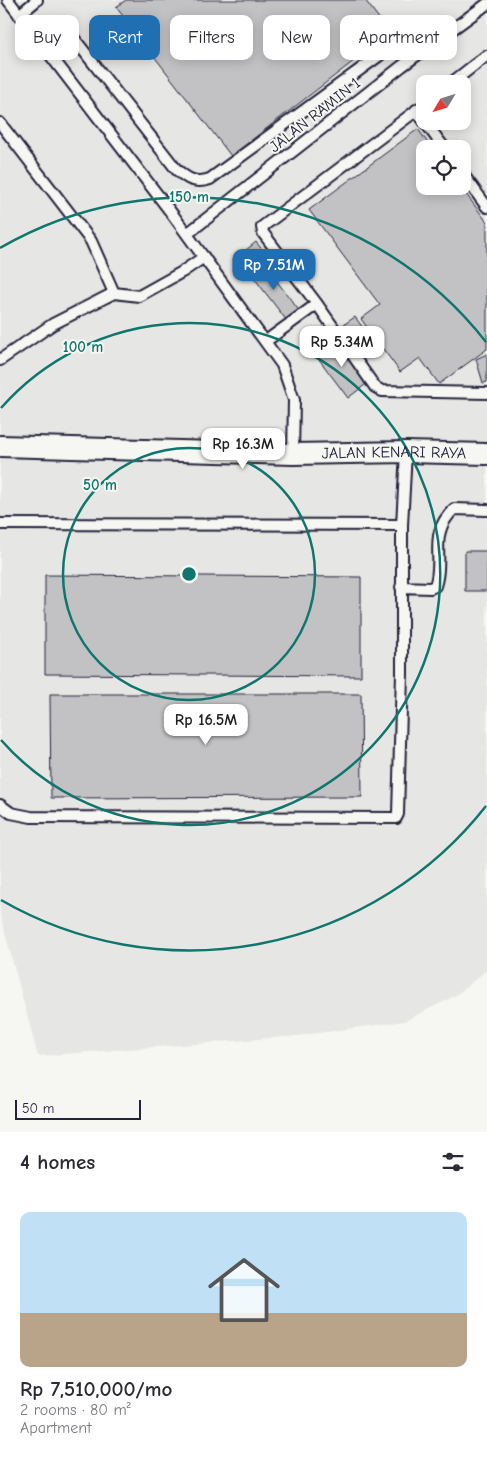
<!DOCTYPE html>
<meta charset="utf-8">
<style>
:root{--surface:#fff;--page:#f2f2f3;--text:#2b2b33;--muted:#7c7c81;--line:#e1e1e2;--accent:#1f6fb2}
body{margin:0;font-family:"Comic Neue",sans-serif;background:var(--page);color:var(--text);height:100vh;display:flex;flex-direction:column;font-size:19px;white-space:nowrap}
*{box-sizing:border-box;margin:0}
p{font-size:16px;color:var(--muted)}
.icon{flex:none;width:28px;height:28px;fill:none;stroke:currentColor;stroke-width:2;stroke-linecap:round;stroke-linejoin:round}
.map{position:relative;height:1132px;overflow:hidden}
.drawer{display:flex;flex-direction:column;background:var(--surface);flex:1}
.drawer>*{flex:none}
.hud{position:absolute;left:15px;top:15px;width:458px;height:45px;display:flex;gap:10px}
.needle{width:32px;rotate:232deg}
.controls{position:absolute;left:416px;top:75px;display:grid;gap:10px}
.controls a{display:grid;place-items:center;width:55px;height:55px;border-radius:10px;background:var(--surface);box-shadow:0 2px 12px #0003;font-size:25px}
.scale{position:absolute;left:15px;bottom:12px;width:126px;box-sizing:border-box;padding-left:5px;border:2px solid #22223b;border-top:0;font-size:14px;line-height:18px;white-space:nowrap;color:#22223b;-webkit-text-stroke:4px #f6f6f2;paint-order:stroke}
.price{position:absolute;translate:-50% -42px;padding:0 11px;border-radius:10px;background:#fff;color:#222;font-size:16px;line-height:32px;filter:drop-shadow(0 1px 2px #0008)}
.price::after{content:'';position:absolute;left:50%;top:30px;width:15px;height:11px;margin-left:-8px;background:inherit;clip-path:polygon(0 0,100% 0,50% 100%)}
.price.current{background:var(--accent);color:#fff}
ul{padding:0;list-style:none}
li{display:grid;align-content:center;gap:10px;height:265px;padding:0 20px}
li+li{border-top:1px solid var(--line)}
li span{display:grid;place-items:center;height:155px;border-radius:10px;color:#555}
li>.icon{margin-inline-start:auto}
span .icon{width:90px;height:90px;fill:#fffc;stroke-width:1}
li b{font-size:21px}
h2{display:flex;justify-content:space-between;align-items:center;height:60px;padding:0 20px;font-size:21px}
.pill{padding:0 18px;border-radius:10px;background:var(--surface);box-shadow:0 2px 12px #0003;font-size:18px;line-height:45px}
.pill.current{background:var(--accent);color:#fff}
.map>svg:first-child{display:block}
.built{fill:#e6e6e4;fill-rule:evenodd}
.building{fill:#c2c2c4;stroke:#22223b}
.lines{fill:none;stroke-linecap:round;stroke-linejoin:round}
.lane-casing{stroke:#22223b;stroke-width:14}
.street-casing{stroke:#22223b;stroke-width:24}
.lane{stroke:#f6f6f2;stroke-width:10}
.street{stroke:#f6f6f2;stroke-width:20}
.ring{fill:none;stroke:#0f766e;stroke-width:2.5}
.labels{text-anchor:middle;dominant-baseline:central;stroke-width:4;stroke-linejoin:round;paint-order:stroke}
.street-label{font-size:16px;fill:#22223b;stroke:#f6f6f2}
.centre{fill:#0f766e;stroke:#f6f6f2;stroke-width:2.5}
.ring-label{font-size:15px;text-anchor:middle;font-weight:bold;fill:#0f766e;stroke:#f6f6f2;stroke-width:4;stroke-linejoin:round;paint-order:stroke}
</style>
<div class="map">
<svg width="487" height="1132" viewBox="0 0 487 1132">
<rect width="100%" height="100%" fill="#f6f6f2"/>
<filter id="ink" filterUnits="userSpaceOnUse"><feTurbulence type="fractalNoise" baseFrequency=".02" numOctaves="2"/><feDisplacementMap in="SourceGraphic" scale="10" xChannelSelector="R" yChannelSelector="G"/><feConvolveMatrix kernelMatrix="1 2 1 2 8 2 1 2 1" color-interpolation-filters="sRGB"/></filter>
<g filter="url(#ink)">
<path class="built" d="M0,0H487V970L455,996L405,1021L297,1036L38,1056L0,914ZM425,84H462V121H425ZM425,149H462V186H425Z"/>
<path class="building" d="M126,0H365L390,33L231,156L116,7Z
M418,129L432,149H425V186H460L487,222V349L439,384L420,358L400,372L361,319L380,305L309,210Z
M256,242L265,253L250,265L241,254Z
M261,260L300,312L287,321L248,270Z
M355,317L366,332L353,340L343,325Z
M337,337L370,381L348,398L315,354Z
M487,354V382L483,383L476,359Z
M465,551H487V591H465Z
M45,575L361,577V676L45,674Z
M50,694H361L362,797L51,798Z"/>
<g class="lines">
<defs>
<path id="lane" d="M8,0L173,215L282,365L294,400L293,454
M19,15L37,0
M40,42L62,23L176,169C187,179 195,184 210,179L380,55
M450,84L486,56
M416,110L445,149
M0,123L91,241L114,293
M462,173L487,207
M187,234L402,66L487,4
M317,304L263,233L262,227L425,104
M266,341L317,304L375,387L382,391L487,393
M0,360L53,324L114,293L139,296L182,272L204,257
M0,524L402,525V674L398,814L396,818L31,817L11,813L0,805
M402,525L406,452
M401,587L430,588L435,586C445,557 427,535 454,509L487,510"/>
<g id="street">
<path id="s1" d="M0,446L293,454L406,452L487,454"/>
</g>
</defs>
<use href="#lane" class="lane-casing"/>
<use href="#street" class="street-casing"/>
<use href="#lane" class="lane"/>
<use href="#street" class="street"/>
</g>
</g>
<g class="ring">
<circle cx="189" cy="574" r="126"/>
<path d="M1 408A251 251 0 1 1 1 740"/>
<path d="M486 806A377 377 0 0 1 1 900M0 248A377 377 0 0 1 486 342"/>
</g>
<g class="labels">
<g class="street-label">
<text transform="translate(315 115) rotate(-38)">JALAN RAMIN 1</text>
<text stroke="none"><textPath href="#s1" startOffset="394">JALAN KENARI RAYA</textPath></text>
</g>
</g>
<circle cx="189" cy="574" r="8" class="centre"/>
<g class="ring-label">
<text x="189" y="202">150 m</text>
<text x="83" y="352">100 m</text>
<text x="100" y="490">50 m</text>
</g>
</svg>
<div class="controls">
<a><svg class="needle" viewBox="-14 -14 28 28"><path d="M0-13l5 13h-10z" fill="#e53935"/><path d="M0 13l5-13h-10z" fill="#7c7c81"/></svg></a>
<a><svg class="icon" aria-label="locate" viewBox="0 0 24 24"><circle cx="12" cy="12" r="6"/><path d="M12 2v4M12 18v4M2 12h4M18 12h4"/></svg></a>
</div>
<div class="scale">50 m</div>
<b class="price current" style="left:274px;top:291px">Rp 7.51M</b>
<b class="price" style="left:342px;top:368px">Rp 5.34M</b>
<b class="price" style="left:243px;top:470px">Rp 16.3M</b>
<b class="price" style="left:206px;top:746px">Rp 16.5M</b>
<div class="hud">
<a class="pill">Buy</a>
<a class="pill current">Rent</a>
<a class="pill">Filters</a>
<a class="pill">New</a>
<a class="pill">Apartment</a>
</div>
</div>
<section class="drawer">
<h2>4 homes<svg class="icon" aria-label="filters" viewBox="0 0 24 24"><path d="M4 7h16M4 17h16"/><circle cx="9" cy="7" r="2"/><circle cx="15" cy="17" r="2"/></svg></h2>
<ul>
<li><span style="background:linear-gradient(#bfe0f5 65%,#b9a48a 0)"><svg class="icon" aria-label="home" viewBox="0 0 24 24"><path d="M3 11l9-7 9 7M6 9v11h12V9"/></svg></span><div><b>Rp 7,510,000/mo</b><p>2 rooms · 80 m²</p><p>Apartment</p></div></li>
</ul>
</section>
